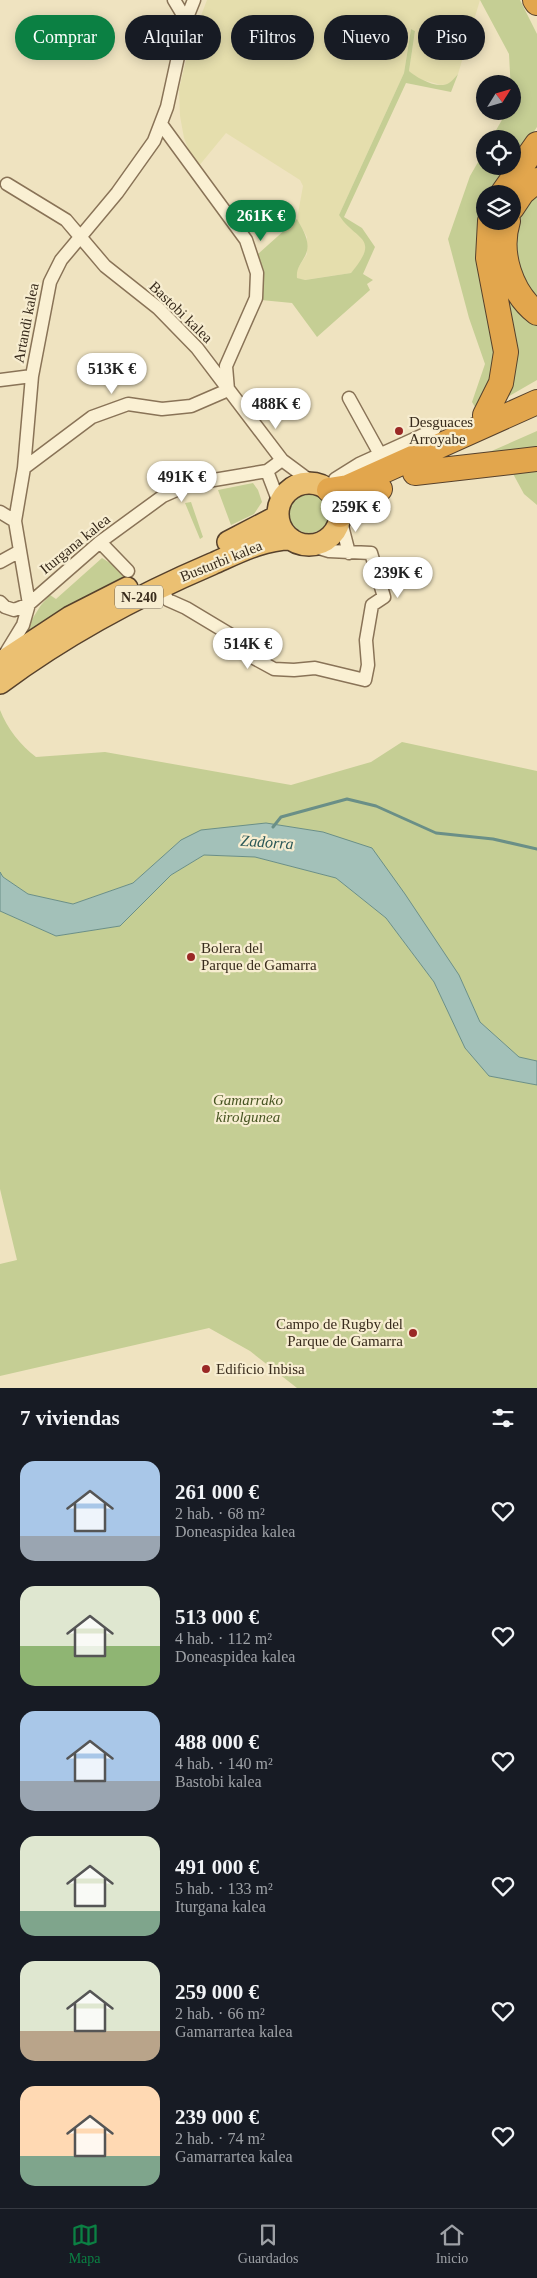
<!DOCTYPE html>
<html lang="es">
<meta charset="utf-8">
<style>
:root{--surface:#171b24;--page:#20242c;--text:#f1f3f6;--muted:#9ea1a6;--line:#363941;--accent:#0b8043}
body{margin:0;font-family:Georgia,serif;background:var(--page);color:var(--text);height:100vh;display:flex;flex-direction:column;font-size:19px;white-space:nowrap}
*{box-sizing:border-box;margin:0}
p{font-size:16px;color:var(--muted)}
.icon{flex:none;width:28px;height:28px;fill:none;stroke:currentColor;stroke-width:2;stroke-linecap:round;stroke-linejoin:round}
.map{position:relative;height:1388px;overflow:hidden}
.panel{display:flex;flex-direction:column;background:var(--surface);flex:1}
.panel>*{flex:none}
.hud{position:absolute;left:15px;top:15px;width:508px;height:45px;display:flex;gap:10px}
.needle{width:32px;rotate:53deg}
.tools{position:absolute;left:476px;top:75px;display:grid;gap:10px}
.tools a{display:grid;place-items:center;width:45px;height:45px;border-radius:50%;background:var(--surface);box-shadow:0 2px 12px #0003;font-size:25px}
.price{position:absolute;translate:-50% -42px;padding:0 11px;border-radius:18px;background:#fff;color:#222;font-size:16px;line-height:32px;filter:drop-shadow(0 1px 2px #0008)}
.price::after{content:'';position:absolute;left:50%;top:30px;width:15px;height:11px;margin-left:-8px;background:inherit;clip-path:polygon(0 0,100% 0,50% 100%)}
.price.active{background:var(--accent);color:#fff}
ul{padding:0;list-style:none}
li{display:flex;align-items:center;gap:15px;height:125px;padding:0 20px}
li span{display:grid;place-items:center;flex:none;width:140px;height:100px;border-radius:15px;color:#555}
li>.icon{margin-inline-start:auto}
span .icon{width:60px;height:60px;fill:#fffc;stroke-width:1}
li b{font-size:21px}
h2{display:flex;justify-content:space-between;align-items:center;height:60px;padding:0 20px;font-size:21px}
.pill{padding:0 18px;border-radius:22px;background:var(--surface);box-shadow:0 2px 12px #0003;font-size:18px;line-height:45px}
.pill.active{background:var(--accent);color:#fff}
.tab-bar{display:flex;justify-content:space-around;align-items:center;height:70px;border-top:1px solid var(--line);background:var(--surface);font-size:14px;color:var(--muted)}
.tab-bar a{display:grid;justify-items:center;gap:2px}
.tab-bar .active{color:var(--accent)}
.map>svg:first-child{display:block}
.farmland{fill:#e5dead}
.green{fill:#c5ce94}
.water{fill:#a3c1b9;stroke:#6a8f87}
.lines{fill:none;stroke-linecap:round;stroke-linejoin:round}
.stream{stroke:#6a8f87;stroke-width:3}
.minor-casing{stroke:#897357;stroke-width:15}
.trunk-casing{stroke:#56412c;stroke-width:24}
.motorway-casing{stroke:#56412c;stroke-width:26}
.minor{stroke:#faf0d3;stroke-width:12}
.trunk{stroke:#ebc072;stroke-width:21}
.motorway{stroke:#e2a64d;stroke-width:24}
.poi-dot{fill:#9a2825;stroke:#f7edd0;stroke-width:2}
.labels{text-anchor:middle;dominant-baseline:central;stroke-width:4.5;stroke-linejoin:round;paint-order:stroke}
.shield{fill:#f7edd0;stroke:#716552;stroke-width:1}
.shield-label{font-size:14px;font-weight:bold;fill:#382b1c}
.street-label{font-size:15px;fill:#382b1c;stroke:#f7edd0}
.poi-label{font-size:15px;fill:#382b1c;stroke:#f7edd0;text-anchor:start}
.park-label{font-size:15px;font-style:italic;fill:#475522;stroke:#f7edd0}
.water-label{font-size:16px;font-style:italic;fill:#2b5857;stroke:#f7edd0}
</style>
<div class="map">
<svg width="537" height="1388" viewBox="0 0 537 1388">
<rect width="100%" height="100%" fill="#efe3c0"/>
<path class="farmland" d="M207,0H480L458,74L449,84L441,85L416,78L409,71L415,31L411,29L404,73L339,215L364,239L366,248L361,261L351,273L304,280L296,278V271L307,254V237L297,219L303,186L300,180L226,133L198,167L192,158L184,138L180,116L179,89L190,44Z"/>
<path class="green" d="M480,0H520L537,34V127L513,163L512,139H491L507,111H512L509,54Z
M411,29L415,31L409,71C417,78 438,90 449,83C452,81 455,77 458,74L451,92L406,83L344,217L362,228L375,247L363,274L373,280L367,284L370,290L317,337L292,303L261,300L263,272L258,254L297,219C303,230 312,243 305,256C301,264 296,268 297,278L305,280L351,273C382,236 355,241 339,215L404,73Z
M485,150V166H510L493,194H485L496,334L494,378L475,407L472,402L485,364L469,318L448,239L470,176Z
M537,189V303L513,261L516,223L523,207Z
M503,221L537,320V380L499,402L504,300Z
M537,431V451L487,453Z
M537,468V505L524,494L511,470Z
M253,483L258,490L262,502L254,514L231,525L218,490Z
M289 513a20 20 0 1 1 40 0a20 20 0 1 1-40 0Z
M191,502L203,537L200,539L185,503Z
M102,558L131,576C92,593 56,613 21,637L41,605L50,595L56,599Z
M0,710C7,728 21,746 36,757L105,752L291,785L371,762L402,742L537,771V1061L519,1057L480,1022L459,975L405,894L323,832L266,823L181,840L133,883L73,904L28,894L3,877L0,872Z
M204,855L255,857L336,878L386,918L434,982L465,1048L489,1076L537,1085V1388H297L250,1351L209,1328L0,1376V1264L17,1260L0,1189V911L56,936L120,926L171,875Z"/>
<path class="water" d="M266,823L323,832L372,848L405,894L459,975L480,1022L519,1057L537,1061V1085L489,1076L465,1048L434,982L386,918L336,878L255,857L204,855L171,875L120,926L56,936L0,911V872L3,877L28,894L73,904L133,883L181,840L201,830Z"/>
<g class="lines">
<path class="stream" d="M273,827L281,817L347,799L376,806L436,833L493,839L537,849"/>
<defs>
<path id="minor" d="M174,0L186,20
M161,124L246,240L257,273L256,298L226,366L228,390
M7,184L66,220L105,266L158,308L197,348L282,460L313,483
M0,380L32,376
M349,398L381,456
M24,468L92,417L128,404L162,409L191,406L228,390
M267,471L280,505
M334,489L335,479L359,464L434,430
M0,512L15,521
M340,518L349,553
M100,542L128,571
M0,562L20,551
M159,587L168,600L186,608L236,638L243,652L274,669L294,670L315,668L365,680L368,665L366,640L372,605L384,597L371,553L329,551L309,545
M0,602L5,607L14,610L29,604L100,542L163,496L190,484L267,471L282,460
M4,656L23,625L29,604L15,521L24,468L32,376L50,282L61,260L117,193L154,141L167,107L186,20L194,0"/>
<path id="trunk" d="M278 514a31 31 0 1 1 62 0a31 31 0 1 1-62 0Z
M228,542L278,516
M0,663L70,617L127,588
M0,683C66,634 137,596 212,564C237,553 263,539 291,539"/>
<path id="motorway" d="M535,0L537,3
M502,194L537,144
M512,208L522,193L537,180
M508,221C498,253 511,293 537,313
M485,415L501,383L506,352L488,258L490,221
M415,473L537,459
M329,490L348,487L537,402
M340,515L354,501L380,489"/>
</defs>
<use href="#minor" class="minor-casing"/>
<use href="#trunk" class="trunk-casing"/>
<use href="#motorway" class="motorway-casing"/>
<use href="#minor" class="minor"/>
<use href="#trunk" class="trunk"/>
<use href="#motorway" class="motorway"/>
</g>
<g class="poi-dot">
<circle cx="399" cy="431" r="5"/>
<circle cx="191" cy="957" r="5"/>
<circle cx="413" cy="1333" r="5"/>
<circle cx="206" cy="1369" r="5"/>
</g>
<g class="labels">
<rect class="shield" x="115" y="585.5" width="48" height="23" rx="4"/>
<g class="shield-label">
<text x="139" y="597">N-240</text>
</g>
<g class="street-label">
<text transform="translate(181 312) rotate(44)">Bastobi kalea</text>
<text transform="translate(26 323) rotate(-79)">Artandi kalea</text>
<text transform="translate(75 544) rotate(-39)">Iturgana kalea</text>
<text transform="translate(221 561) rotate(-22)">Busturbi kalea</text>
</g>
<g class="poi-label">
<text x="409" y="422">Desguaces<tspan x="409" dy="17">Arroyabe</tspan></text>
<text x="201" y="948">Bolera del<tspan x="201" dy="17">Parque de Gamarra</tspan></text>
<text x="403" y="1324" text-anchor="end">Campo de Rugby del<tspan x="403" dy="17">Parque de Gamarra</tspan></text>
<text x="216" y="1369">Edificio Inbisa</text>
</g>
<g class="park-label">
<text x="248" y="1100">Gamarrako<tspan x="248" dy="17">kirolgunea</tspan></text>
</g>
<g class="water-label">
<text transform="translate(267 842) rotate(4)">Zadorra</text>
</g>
</g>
</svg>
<div class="tools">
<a><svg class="needle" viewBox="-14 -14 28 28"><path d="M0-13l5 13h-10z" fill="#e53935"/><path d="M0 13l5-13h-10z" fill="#9ea1a6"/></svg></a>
<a><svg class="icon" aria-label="locate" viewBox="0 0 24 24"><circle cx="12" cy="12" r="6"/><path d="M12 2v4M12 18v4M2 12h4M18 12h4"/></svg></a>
<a><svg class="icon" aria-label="layers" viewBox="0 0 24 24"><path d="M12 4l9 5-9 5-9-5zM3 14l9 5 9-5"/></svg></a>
</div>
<b class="price active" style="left:261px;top:242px">261K €</b>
<b class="price" style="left:112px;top:395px">513K €</b>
<b class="price" style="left:276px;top:430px">488K €</b>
<b class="price" style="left:182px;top:503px">491K €</b>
<b class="price" style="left:356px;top:533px">259K €</b>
<b class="price" style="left:398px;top:599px">239K €</b>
<b class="price" style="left:248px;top:670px">514K €</b>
<div class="hud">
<a class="pill active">Comprar</a>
<a class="pill">Alquilar</a>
<a class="pill">Filtros</a>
<a class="pill">Nuevo</a>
<a class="pill">Piso</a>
</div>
</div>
<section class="panel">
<h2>7 viviendas<svg class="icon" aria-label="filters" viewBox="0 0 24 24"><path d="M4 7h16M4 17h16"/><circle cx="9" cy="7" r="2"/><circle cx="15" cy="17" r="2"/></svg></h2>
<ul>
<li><span style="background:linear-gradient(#a9c7e8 75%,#9aa5b1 0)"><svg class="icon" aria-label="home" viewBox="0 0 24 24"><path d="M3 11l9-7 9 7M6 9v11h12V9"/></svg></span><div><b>261 000 €</b><p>2 hab. · 68 m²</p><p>Doneaspidea kalea</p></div><svg class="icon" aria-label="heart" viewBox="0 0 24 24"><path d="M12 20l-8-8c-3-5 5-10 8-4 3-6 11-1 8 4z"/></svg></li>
<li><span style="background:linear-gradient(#dfe7d0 60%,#8fb573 0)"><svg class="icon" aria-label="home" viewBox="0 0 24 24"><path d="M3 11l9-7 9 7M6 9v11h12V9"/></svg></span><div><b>513 000 €</b><p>4 hab. · 112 m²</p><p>Doneaspidea kalea</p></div><svg class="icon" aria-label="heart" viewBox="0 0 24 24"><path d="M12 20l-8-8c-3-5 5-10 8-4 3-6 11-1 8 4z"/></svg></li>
<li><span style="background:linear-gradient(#a9c7e8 70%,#9aa5b1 0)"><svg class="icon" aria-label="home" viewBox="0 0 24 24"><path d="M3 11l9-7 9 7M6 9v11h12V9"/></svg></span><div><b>488 000 €</b><p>4 hab. · 140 m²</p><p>Bastobi kalea</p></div><svg class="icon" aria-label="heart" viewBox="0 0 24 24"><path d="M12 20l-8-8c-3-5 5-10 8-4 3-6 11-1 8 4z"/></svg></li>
<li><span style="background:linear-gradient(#dfe7d0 75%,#7fa58c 0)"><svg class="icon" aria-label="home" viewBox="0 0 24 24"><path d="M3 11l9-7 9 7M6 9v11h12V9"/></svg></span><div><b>491 000 €</b><p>5 hab. · 133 m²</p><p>Iturgana kalea</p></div><svg class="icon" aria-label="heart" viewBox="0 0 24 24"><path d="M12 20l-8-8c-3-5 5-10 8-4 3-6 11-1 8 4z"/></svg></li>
<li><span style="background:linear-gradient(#dfe7d0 70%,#b9a48a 0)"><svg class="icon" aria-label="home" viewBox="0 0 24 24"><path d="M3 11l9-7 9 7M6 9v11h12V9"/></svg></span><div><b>259 000 €</b><p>2 hab. · 66 m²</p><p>Gamarrartea kalea</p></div><svg class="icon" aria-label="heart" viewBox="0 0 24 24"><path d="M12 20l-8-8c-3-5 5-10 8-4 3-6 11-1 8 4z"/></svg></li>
<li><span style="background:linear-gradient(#ffd9b3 70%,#7fa58c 0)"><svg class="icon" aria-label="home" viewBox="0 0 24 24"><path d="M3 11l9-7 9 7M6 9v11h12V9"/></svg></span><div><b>239 000 €</b><p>2 hab. · 74 m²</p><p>Gamarrartea kalea</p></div><svg class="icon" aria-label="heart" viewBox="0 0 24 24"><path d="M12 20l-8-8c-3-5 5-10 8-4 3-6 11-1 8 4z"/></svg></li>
</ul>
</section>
<nav class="tab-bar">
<a class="active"><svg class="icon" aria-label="map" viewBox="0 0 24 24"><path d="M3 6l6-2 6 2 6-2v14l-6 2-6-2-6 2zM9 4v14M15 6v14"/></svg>Mapa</a>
<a><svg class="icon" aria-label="saved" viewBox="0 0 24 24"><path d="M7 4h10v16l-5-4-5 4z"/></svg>Guardados</a>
<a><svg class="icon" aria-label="home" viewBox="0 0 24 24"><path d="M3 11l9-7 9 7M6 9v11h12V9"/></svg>Inicio</a>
</nav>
